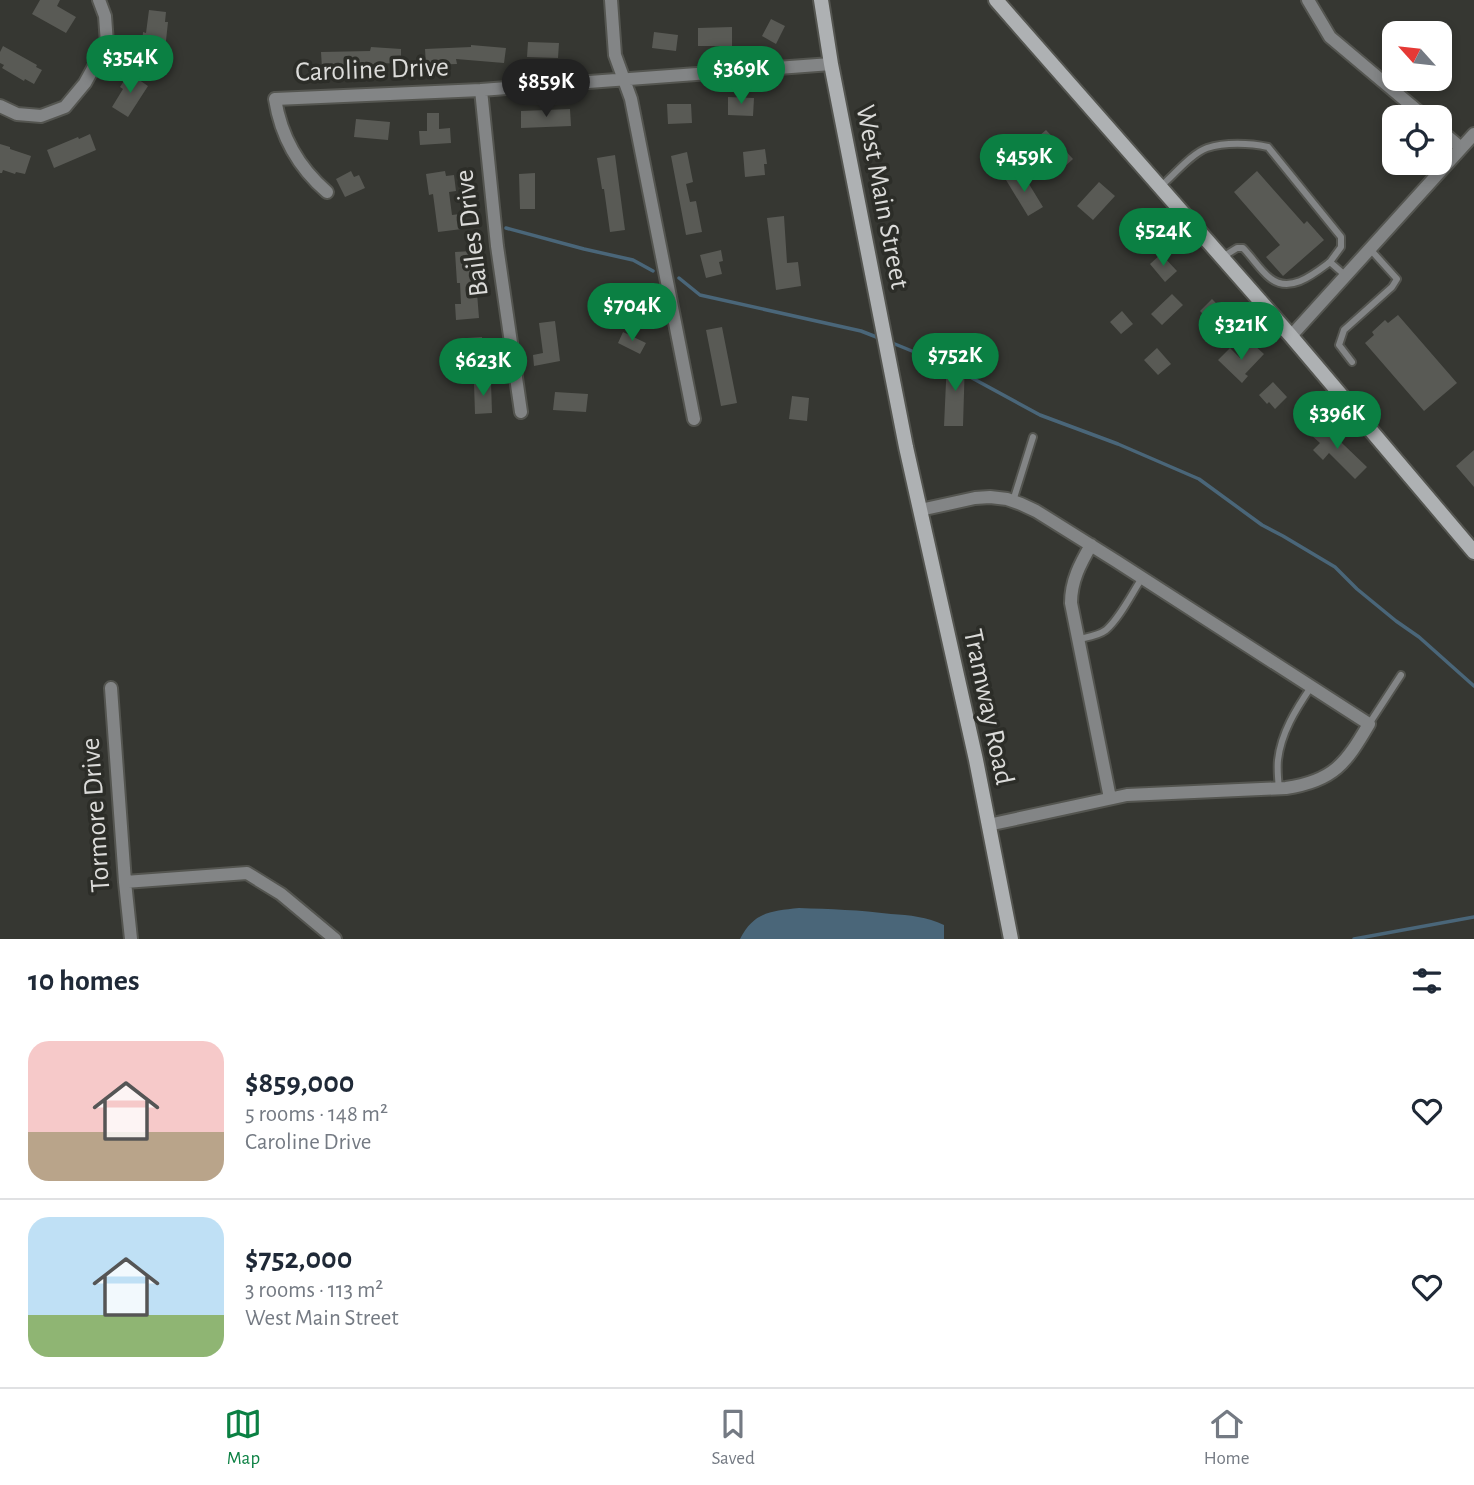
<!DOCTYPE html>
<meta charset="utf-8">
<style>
:root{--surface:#fff;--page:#f2f2f3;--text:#1f2937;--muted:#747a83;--line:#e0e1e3;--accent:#0b8043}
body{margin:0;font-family:"Alegreya Sans",sans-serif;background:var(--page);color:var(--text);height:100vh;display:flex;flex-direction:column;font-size:26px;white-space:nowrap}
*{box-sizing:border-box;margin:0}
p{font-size:23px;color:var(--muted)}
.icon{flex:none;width:38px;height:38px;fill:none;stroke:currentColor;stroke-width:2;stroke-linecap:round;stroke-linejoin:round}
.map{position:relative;height:939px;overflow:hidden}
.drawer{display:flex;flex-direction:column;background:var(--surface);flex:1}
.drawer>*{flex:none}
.needle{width:46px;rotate:297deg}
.controls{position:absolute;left:1382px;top:21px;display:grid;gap:14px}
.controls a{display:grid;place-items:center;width:70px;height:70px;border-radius:14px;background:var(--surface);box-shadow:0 4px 10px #0003;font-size:35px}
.price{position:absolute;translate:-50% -60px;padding:0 16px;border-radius:24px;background:var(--accent);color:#fff;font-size:23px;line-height:46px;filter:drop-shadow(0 2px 4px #0008)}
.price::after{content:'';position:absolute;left:50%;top:42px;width:21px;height:16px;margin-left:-10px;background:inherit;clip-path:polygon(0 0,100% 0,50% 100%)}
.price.current{background:#222;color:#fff}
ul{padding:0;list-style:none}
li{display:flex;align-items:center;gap:21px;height:175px;padding:0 28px}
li+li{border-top:2px solid var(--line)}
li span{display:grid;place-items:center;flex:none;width:196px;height:140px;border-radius:21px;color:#555}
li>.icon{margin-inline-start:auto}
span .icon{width:84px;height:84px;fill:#fffc;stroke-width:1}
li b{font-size:30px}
h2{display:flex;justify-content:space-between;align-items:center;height:84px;padding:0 28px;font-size:30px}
.tab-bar{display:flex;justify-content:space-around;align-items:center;height:98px;border-top:2px solid var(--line);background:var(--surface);font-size:19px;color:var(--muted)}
.tab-bar a{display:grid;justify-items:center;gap:4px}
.tab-bar .current{color:var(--accent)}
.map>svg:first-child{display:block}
.water{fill:#4a6679}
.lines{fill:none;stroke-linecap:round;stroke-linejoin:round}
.stream{stroke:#4a6679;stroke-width:3.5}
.building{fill:#595a55}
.lane-casing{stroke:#545550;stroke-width:10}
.street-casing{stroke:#545550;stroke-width:16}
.secondary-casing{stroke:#545550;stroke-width:18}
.lane{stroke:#838586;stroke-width:6}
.street{stroke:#838586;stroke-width:12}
.secondary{stroke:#aeb1b3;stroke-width:14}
.labels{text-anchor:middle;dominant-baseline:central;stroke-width:7;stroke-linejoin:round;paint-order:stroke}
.street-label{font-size:28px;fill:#dbdbd9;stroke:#2c2d28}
</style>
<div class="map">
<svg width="1474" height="939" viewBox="0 0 1474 939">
<rect width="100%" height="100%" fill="#363732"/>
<path class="water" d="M799,908C830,909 860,910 891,914C910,915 927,917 944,925V939H740C754,912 771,911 799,908Z"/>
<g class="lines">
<path class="stream" d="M506,228L584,249L633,260L653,271
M679,278L700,295L861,331L879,338
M890,342L951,367
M961,372L1040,415L1118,444L1199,479L1262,525L1283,536L1335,567L1357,589L1396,621L1419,637L1474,686
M1354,939L1474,917"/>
</g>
<path class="building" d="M40,0H60L57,6L76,17L66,33L32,14Z
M149,10L166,12L165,22H168L165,50L159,49V51L142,49L143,32L146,33Z
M771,19L785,26L776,44L762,36Z
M732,27V46H698V28Z
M654,32L678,35L676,51L652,48Z
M528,42L559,43L558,58L527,57Z
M471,45L506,48L504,63L456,59L457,64L426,65L425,49L471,47Z
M3,46L37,65L36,67L42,70L34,84L25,79L24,81L2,68L4,65L0,63V52Z
M371,47L401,49V64L382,63V68H322L321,52L370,51Z
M129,73L148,86L128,117L112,107L123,89L120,87Z
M728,97L754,98L753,116L728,115Z
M667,104H691L692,123L668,124Z
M570,109L571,126L521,128V111Z
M427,113H439V129L450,128L451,143L420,145L419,131H427Z
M356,119L390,122L388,140L354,137Z
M1046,130L1073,159L1055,175L1040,158L1043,155L1032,142Z
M90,134L96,150L54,168L47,150L78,137L79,139Z
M0,144L10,147V149L31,156L25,174L16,172L15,174L3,170L2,173H0Z
M765,149L767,164H764L765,175L745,177L743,152Z
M687,152L693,182L686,184L690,202L696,201L702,232L686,235L671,156Z
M615,155L625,230L610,232L604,189H602L597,158Z
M351,171L354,177L359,175L365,188L345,197L336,179Z
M445,171L446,176L454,175L456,191L449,192L452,215L460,214L462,229L438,232L433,194L429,195L426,174Z
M1021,171L1043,207L1028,216L1006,180Z
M1257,171L1304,224L1307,221L1324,240L1283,276L1266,257L1280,245L1234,192Z
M535,173V209H520L519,174Z
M1099,182L1115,196L1093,220L1077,206Z
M784,216L787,263L798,262L801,286L776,290L767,218Z
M721,250L723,261L719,262L722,274L706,278L700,255Z
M472,251L473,294L477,293L479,318L456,320L455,304H461L460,283H457L455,252Z
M1161,254L1177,271L1165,282L1150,264Z
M1172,294L1183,305L1162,325L1151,314Z
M1212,299L1222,309L1216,315L1219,318L1213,324L1200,311Z
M1122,311L1133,324L1121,334L1110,322Z
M1398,315L1457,383L1424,411L1365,343L1374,335L1372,332L1385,320L1388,323Z
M555,321L560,361L534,366L533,355L543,353L539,323Z
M722,327L737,403L721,406L706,330Z
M623,332L646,343L640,354L618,343Z
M482,337L485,361L463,364L461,347H468L467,338Z
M1253,344L1264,354L1245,374L1248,376L1242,383L1218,360L1230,348L1240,358Z
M1157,348L1171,364L1158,375L1144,360Z
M947,360H965L963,426H944Z
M491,382L492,413L475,414L474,383Z
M1273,382L1287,397L1275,409L1269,402L1267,404L1259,395Z
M555,392L588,394L586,412L553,410Z
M792,396L809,398L807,421L789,419Z
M1321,423L1367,467L1355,479L1329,453L1323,460L1313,450L1320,443L1310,434Z
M1474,450V487L1456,466Z"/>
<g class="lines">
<defs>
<path id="lane" d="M1160,187C1173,176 1192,153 1207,148C1225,142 1250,143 1268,147L1341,237V247L1330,262
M1224,256L1237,248H1243C1252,257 1260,270 1270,278C1290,294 1314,274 1330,262L1346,276
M1352,362L1339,345L1344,330L1392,287L1397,279L1370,249
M1013,501L1033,437
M1079,639C1088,637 1098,636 1106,630C1120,618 1132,593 1142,578
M1369,724L1401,675
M1279,789C1278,779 1277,769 1278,760C1281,733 1296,709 1311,687"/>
<path id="street" d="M611,0L615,55L631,99L694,419
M1308,0L1330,37L1425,117
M481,90L497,246L521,412
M0,106L17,114L41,116L65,107L85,83L107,43L105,16L99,0
M1440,130L1461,148
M327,192C298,167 281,137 275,99L481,90L831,64
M1291,336L1474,134
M920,510L975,498L990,497L1007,499L1021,504L1036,511L1116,561L1369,724C1346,763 1334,781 1286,788L1127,795L988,825
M1091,545C1080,564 1071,581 1071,603L1110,798
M111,688L125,882L131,939
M125,882L247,873L281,894L335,939"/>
<path id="secondary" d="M821,0L831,64L906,447L976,760L1011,939
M996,0L1291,336L1474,552"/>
</defs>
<use href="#lane" class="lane-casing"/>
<use href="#street" class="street-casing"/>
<use href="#secondary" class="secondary-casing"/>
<use href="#lane" class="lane"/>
<use href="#street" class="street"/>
<use href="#secondary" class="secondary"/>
</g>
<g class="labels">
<g class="street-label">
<text transform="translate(372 70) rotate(-2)">Caroline Drive</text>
<text transform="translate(882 197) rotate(79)">West Main Street</text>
<text transform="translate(472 233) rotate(-97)">Bailes Drive</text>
<text transform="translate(988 707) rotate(78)">Tramway Road</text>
<text transform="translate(96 815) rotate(-94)">Tormore Drive</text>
</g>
</g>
</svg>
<div class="controls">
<a><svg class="needle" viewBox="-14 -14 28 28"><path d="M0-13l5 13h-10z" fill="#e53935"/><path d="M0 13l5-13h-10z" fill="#747a83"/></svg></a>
<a><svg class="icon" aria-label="locate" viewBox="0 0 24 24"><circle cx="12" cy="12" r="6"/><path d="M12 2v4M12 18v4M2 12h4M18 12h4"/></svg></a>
</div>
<b class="price" style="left:130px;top:95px">$354K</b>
<b class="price" style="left:741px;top:106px">$369K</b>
<b class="price current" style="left:546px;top:119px">$859K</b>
<b class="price" style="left:1024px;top:194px">$459K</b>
<b class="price" style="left:1163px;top:268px">$524K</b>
<b class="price" style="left:632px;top:343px">$704K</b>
<b class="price" style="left:1241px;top:362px">$321K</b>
<b class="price" style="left:955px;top:393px">$752K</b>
<b class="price" style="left:483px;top:398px">$623K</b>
<b class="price" style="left:1337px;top:451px">$396K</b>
</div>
<section class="drawer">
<h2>10 homes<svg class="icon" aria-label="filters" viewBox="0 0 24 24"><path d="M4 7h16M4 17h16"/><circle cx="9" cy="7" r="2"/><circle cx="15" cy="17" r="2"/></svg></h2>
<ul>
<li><span style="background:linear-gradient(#f6c9c9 65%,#b9a48a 0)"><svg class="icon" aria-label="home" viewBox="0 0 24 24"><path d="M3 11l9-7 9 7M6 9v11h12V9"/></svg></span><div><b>$859,000</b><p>5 rooms · 148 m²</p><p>Caroline Drive</p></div><svg class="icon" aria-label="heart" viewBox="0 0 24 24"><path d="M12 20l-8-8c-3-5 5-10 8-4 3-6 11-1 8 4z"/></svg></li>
<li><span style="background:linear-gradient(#bfe0f5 70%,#8fb573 0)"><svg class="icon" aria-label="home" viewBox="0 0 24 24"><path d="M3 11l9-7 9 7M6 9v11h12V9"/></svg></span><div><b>$752,000</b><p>3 rooms · 113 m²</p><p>West Main Street</p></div><svg class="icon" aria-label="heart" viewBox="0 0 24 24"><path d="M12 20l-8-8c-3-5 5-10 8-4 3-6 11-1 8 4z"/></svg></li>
</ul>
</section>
<nav class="tab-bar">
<a class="current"><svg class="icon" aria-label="map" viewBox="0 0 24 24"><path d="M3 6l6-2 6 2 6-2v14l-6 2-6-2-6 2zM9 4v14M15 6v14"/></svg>Map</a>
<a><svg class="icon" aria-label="saved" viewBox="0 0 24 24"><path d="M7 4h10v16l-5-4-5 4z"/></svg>Saved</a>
<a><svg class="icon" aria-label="home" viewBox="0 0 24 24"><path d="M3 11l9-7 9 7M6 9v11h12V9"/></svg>Home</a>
</nav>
